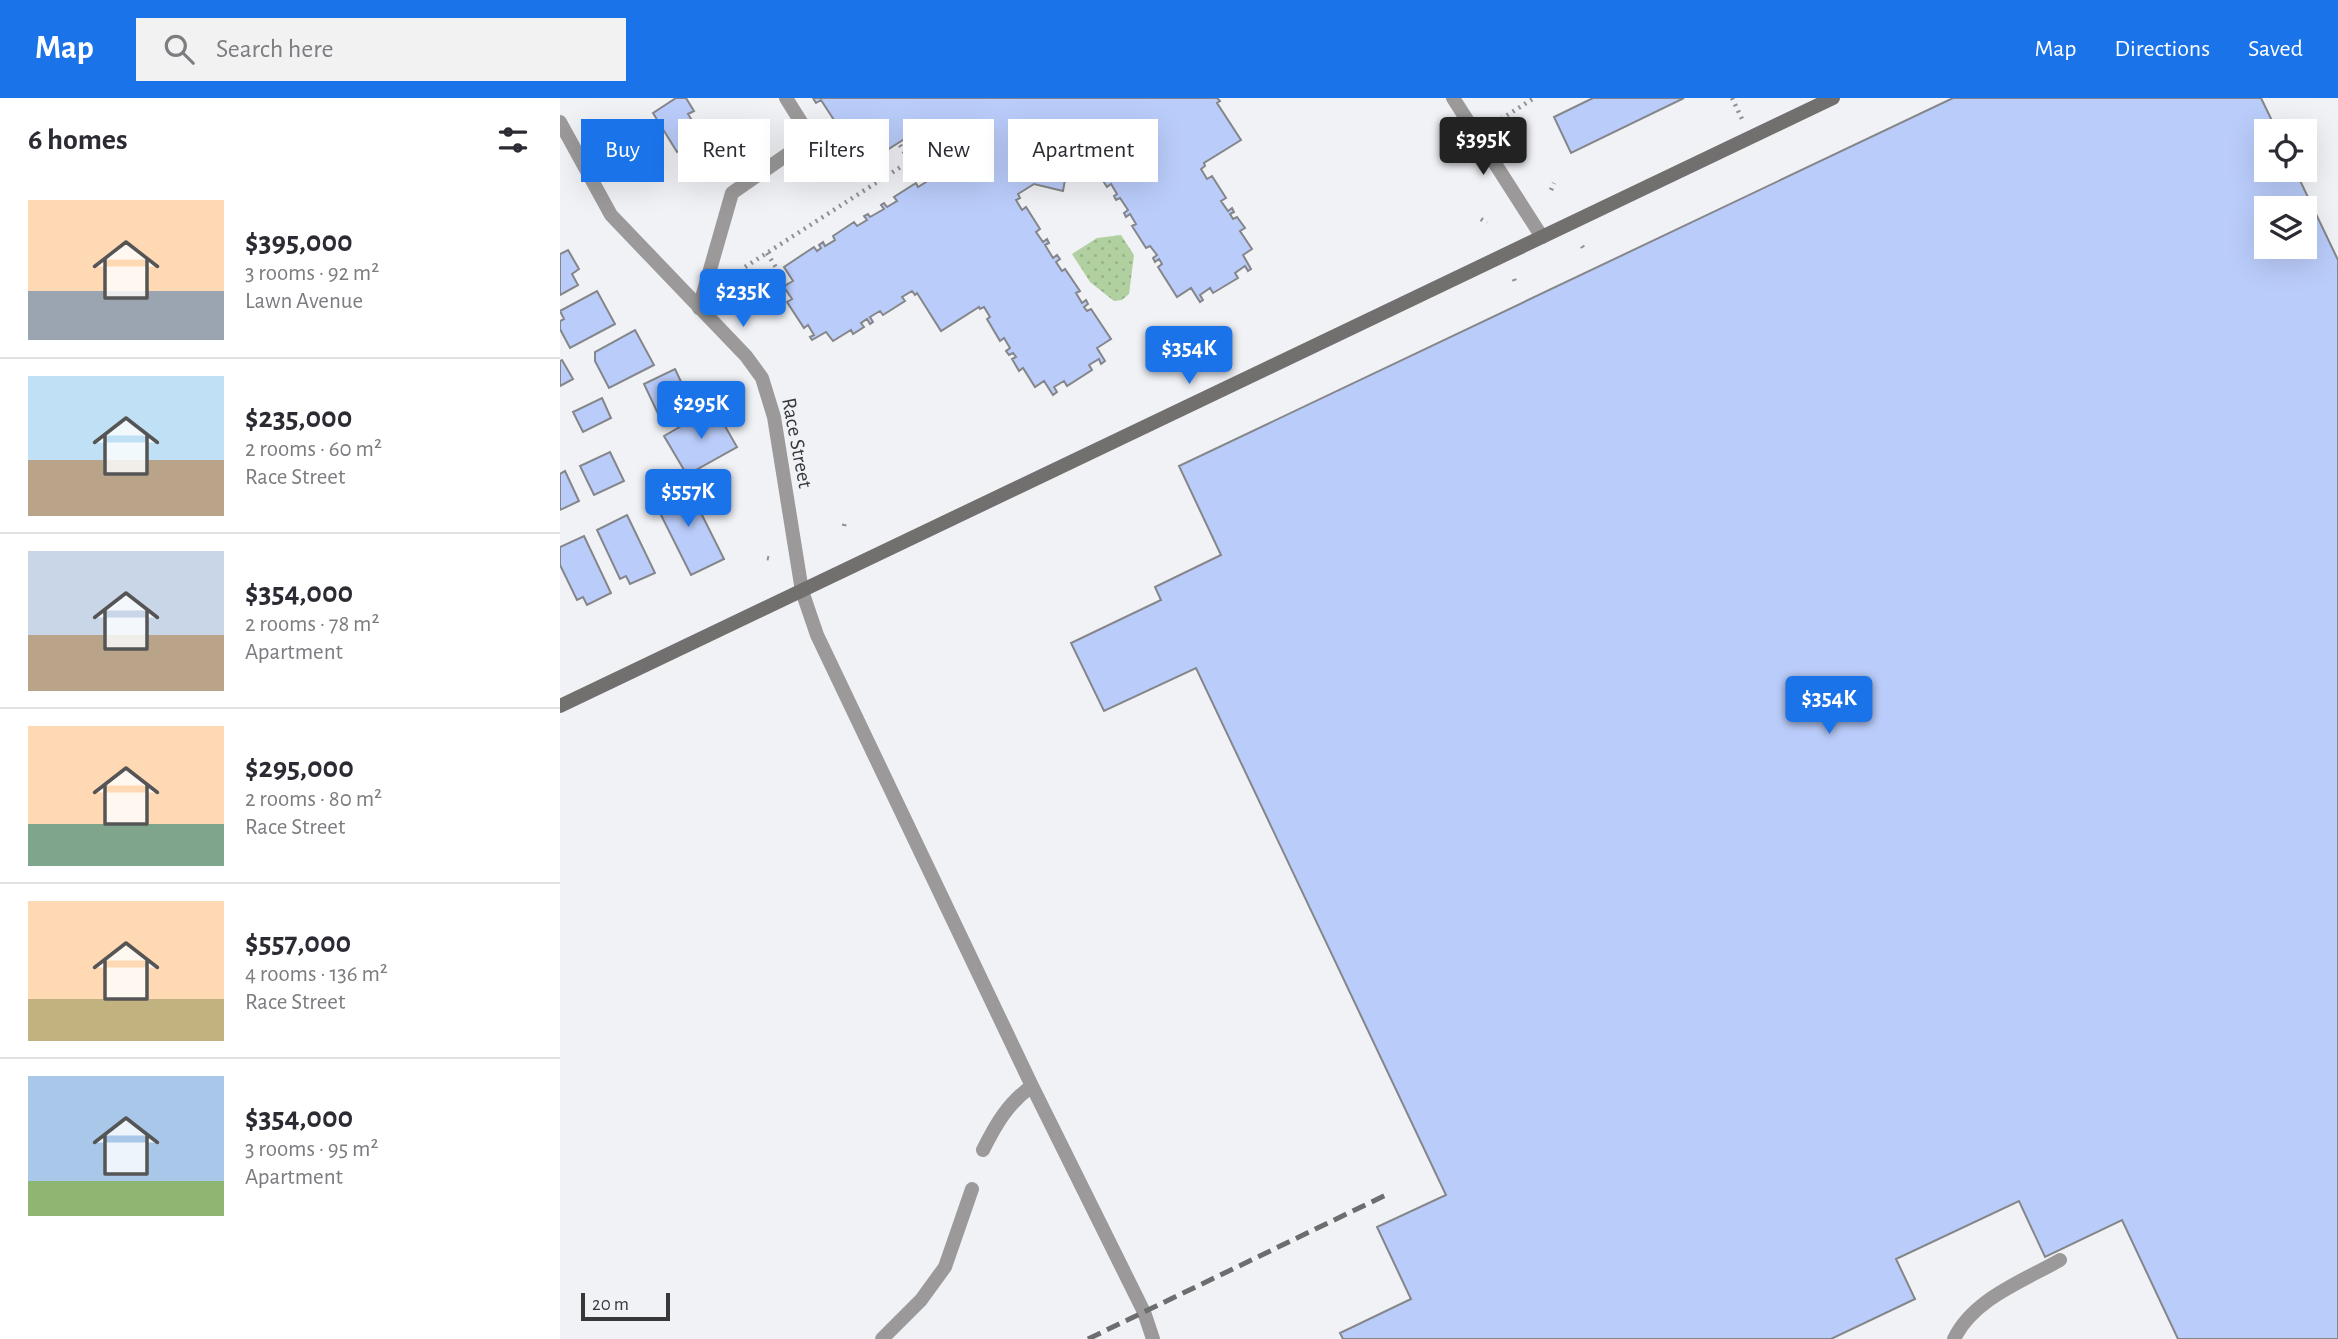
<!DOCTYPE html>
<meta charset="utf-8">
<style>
:root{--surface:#fff;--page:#f2f2f3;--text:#2b2b33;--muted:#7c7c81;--line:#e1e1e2;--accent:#1a73e8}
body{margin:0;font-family:"Alegreya Sans",sans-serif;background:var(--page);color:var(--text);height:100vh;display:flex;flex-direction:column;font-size:26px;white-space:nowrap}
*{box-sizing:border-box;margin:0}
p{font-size:23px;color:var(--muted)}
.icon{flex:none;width:38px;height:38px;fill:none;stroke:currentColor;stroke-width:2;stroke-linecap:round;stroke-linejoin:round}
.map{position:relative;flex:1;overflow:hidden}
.side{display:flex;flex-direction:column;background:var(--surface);width:560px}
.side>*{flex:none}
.banner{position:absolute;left:21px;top:21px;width:665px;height:63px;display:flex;gap:14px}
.controls{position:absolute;left:1694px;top:21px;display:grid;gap:14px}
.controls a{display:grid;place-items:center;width:63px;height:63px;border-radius:0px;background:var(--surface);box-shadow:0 7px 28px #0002;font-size:35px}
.scale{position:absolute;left:21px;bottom:18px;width:89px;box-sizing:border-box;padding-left:7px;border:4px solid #38383a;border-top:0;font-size:19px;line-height:24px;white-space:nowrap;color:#38383a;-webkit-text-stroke:5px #f1f2f6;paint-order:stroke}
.price{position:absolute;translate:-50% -60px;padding:0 16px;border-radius:7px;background:var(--accent);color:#fff;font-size:23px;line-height:46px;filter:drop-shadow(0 2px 4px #0008)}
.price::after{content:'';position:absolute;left:50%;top:42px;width:21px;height:16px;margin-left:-10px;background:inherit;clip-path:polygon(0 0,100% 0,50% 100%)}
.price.on{background:#222;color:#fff}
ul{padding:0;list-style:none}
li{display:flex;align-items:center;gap:21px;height:175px;padding:0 28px}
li+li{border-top:2px solid var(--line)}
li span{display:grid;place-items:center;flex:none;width:196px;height:140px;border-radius:0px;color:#555}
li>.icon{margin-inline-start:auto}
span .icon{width:84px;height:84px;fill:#fffc;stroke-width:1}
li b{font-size:30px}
h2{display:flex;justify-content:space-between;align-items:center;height:84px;padding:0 28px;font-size:30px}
.pill{padding:0 24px;border-radius:0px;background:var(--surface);box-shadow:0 7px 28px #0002;font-size:24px;line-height:63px}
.pill.on{background:var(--accent);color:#fff}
header{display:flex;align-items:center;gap:42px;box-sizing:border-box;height:98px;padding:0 35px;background:var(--accent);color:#fff}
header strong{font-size:33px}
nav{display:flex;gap:38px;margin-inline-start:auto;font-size:24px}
.search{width:490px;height:63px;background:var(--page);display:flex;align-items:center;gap:18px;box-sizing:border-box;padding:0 24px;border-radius:0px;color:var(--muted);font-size:26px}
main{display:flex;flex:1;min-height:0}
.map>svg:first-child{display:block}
.green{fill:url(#green-dots)}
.building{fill:#baccfa;stroke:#858689;stroke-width:2;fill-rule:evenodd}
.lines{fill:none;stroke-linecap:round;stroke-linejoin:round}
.path{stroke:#909194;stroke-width:4.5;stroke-dasharray:2 5;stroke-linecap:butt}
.service{stroke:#9b9999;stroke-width:14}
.minor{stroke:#9b9999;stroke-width:14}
.secondary{stroke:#726f6f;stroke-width:14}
.rail{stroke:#6c6d6f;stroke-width:5;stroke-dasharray:14 7;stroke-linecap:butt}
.labels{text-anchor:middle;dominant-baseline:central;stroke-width:5;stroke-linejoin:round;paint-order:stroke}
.street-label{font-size:21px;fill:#38383a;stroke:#f1f2f6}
</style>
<header>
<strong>Map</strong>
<div class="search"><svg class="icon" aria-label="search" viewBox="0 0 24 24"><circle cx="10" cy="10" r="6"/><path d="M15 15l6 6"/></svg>Search here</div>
<nav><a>Map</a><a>Directions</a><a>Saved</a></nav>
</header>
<main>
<section class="side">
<h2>6 homes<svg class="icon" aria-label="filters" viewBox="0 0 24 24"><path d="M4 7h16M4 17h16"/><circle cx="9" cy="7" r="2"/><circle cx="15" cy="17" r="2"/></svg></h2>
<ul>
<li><span style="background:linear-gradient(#ffd9b3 65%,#9aa5b1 0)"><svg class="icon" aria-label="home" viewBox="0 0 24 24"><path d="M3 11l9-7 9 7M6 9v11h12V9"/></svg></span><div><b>$395,000</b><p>3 rooms · 92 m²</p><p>Lawn Avenue</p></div></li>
<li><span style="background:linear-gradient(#bfe0f5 60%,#b9a48a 0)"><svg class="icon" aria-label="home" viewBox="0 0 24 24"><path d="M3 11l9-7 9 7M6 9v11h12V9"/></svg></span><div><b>$235,000</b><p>2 rooms · 60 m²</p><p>Race Street</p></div></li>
<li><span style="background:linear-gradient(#c9d6e8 60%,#b9a48a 0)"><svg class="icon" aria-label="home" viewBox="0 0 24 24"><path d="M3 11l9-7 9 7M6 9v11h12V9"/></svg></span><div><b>$354,000</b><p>2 rooms · 78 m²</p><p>Apartment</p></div></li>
<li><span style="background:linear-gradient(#ffd9b3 70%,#7fa58c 0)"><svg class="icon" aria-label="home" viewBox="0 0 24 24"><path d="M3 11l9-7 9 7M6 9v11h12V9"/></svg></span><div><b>$295,000</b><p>2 rooms · 80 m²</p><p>Race Street</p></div></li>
<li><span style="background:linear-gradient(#ffd9b3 70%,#c2b280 0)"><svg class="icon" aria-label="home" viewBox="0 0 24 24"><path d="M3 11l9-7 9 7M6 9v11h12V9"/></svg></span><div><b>$557,000</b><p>4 rooms · 136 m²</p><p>Race Street</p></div></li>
<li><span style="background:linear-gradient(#a9c7e8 75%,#8fb573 0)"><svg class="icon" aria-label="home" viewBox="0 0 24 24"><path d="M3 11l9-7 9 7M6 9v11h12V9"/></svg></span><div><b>$354,000</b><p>3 rooms · 95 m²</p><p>Apartment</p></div></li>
</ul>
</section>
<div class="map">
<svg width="1778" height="1241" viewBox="0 0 1778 1241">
<defs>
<pattern id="green-dots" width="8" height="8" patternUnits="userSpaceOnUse" patternTransform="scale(1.75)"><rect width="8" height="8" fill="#b1d0a0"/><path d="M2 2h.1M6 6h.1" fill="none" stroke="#99b38b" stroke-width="1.8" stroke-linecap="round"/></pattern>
</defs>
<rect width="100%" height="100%" fill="#f1f2f6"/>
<path class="green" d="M561,137L574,157L569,196L562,202L554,203L530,184L512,156L537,140Z"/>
<path class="building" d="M116,0H126L134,13L128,16L142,39L117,54L93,15Z
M253,0H657L660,3L657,5L681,42L644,65L645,68L641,71L647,81L652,78L666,100L661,103L668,113L672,110L674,114L670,116L673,121L677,119L685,130L680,133L692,151L683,157L691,171L688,173L685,168L675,175L678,180L653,195L650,190L640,197L643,202L640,204L631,190L617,199L598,169L602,166L599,161L595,164L593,160L597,157L590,148L586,150L572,128L576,126L570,116L566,119L564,115L568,112L560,100L556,102L554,98L557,96L551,86L547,89L533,67L537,64L531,54L527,57L525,54L508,65L503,93L474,86L458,96L460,100L456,102L462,112L466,109L480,131L476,134L483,144L487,141L489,145L485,147L493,160L497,157L500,161L496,164L502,173L505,171L520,193L516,195L522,205L526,202L528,206L524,209L527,213L531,211L551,241L537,250L545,263L541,266L539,261L529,267L532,272L507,288L504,283L494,289L497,294L493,297L484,283L475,289L463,270L459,273L452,261L456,259L453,255L449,257L446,253L450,250L444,240L440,243L427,221L430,219L424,209L420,211L419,209L381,233L357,195L355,197L352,193L342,199L345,203L323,217L320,213L310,219L313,224L310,226L307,221L301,225L304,229L293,236L291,232L273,243L266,234L252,242L250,239L254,237L248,227L244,230L227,204L232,201L226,192L222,194L219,191L233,183L224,169L254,149L257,153L261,150L259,147L263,144L265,148L275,142L273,138L294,124L297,128L307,122L304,118L308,116L310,119L324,111L321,107L324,105L327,109L337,103L334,99L356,85L358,89L369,82L367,79L370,77L346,40L327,52L319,38L313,42L307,33L289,45L261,2L256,5Z
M1033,0H1124L1011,55L994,19Z
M1393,0H1701L1717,33H1706V72H1735L1778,162V1241H1618L1562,1122L1485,1159L1459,1103L1336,1161L1355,1201L1271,1241H783L780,1235L851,1201L817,1129L886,1097L636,570L544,613L511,545L601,502L595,489L661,457L619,368ZM1706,110H1745V149H1706Z
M8,152L19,171L12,176L18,187L0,197V156Z
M37,193L55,226L10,250L0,231V223L4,221L0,213Z
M75,232L94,267L49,290L35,263V254Z
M2,262L13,281L0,288V263Z
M115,271L132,307L101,322L84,286Z
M42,300L51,320L23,334L13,314Z
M154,309L177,349L127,377L104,338Z
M50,354L64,383L34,397L20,368Z
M5,373L19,403L0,412V376Z
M126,385L164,461L131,477L93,401Z
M67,417L95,475L70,486L66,478L60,481L37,432Z
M24,438L51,495L27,507L23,499L17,502L0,467V449Z"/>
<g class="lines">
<path class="path" d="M1172,0L1182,21
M935,25L974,0
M340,47L360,80
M991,92L994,85
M921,121L927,125
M1022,148L1025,153
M207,155L222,179
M954,181L956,186
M169,203L178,201L185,169L350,63
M284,428L285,423
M207,460L212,461"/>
<path class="service" d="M139,210L172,95L251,40L226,0
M242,493L257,537L472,988L584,1214L593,1241
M423,1052C436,1026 448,1005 472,988
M322,1241L361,1202L385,1169L412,1091
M1394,1241C1413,1201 1463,1183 1500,1162"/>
<path class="minor" d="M893,0L982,139
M0,24L51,117L186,258L202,280L214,319L242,493"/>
<path class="secondary" d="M0,608L1273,0"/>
<path class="rail" d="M528,1241L830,1095"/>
</g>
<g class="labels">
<g class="street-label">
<text transform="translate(237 345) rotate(79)">Race Street</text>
</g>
</g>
</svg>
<div class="controls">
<a><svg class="icon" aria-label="locate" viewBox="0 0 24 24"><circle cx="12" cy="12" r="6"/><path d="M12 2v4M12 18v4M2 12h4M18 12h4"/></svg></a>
<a><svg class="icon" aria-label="layers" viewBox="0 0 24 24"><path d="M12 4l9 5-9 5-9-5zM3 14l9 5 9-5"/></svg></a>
</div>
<div class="scale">20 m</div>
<b class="price on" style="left:923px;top:79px">$395K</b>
<b class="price" style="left:183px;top:231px">$235K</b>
<b class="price" style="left:629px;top:288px">$354K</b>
<b class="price" style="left:141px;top:343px">$295K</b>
<b class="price" style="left:128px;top:431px">$557K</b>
<b class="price" style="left:1269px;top:638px">$354K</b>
<div class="banner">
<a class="pill on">Buy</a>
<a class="pill">Rent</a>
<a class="pill">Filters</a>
<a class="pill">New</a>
<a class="pill">Apartment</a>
</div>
</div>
</main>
